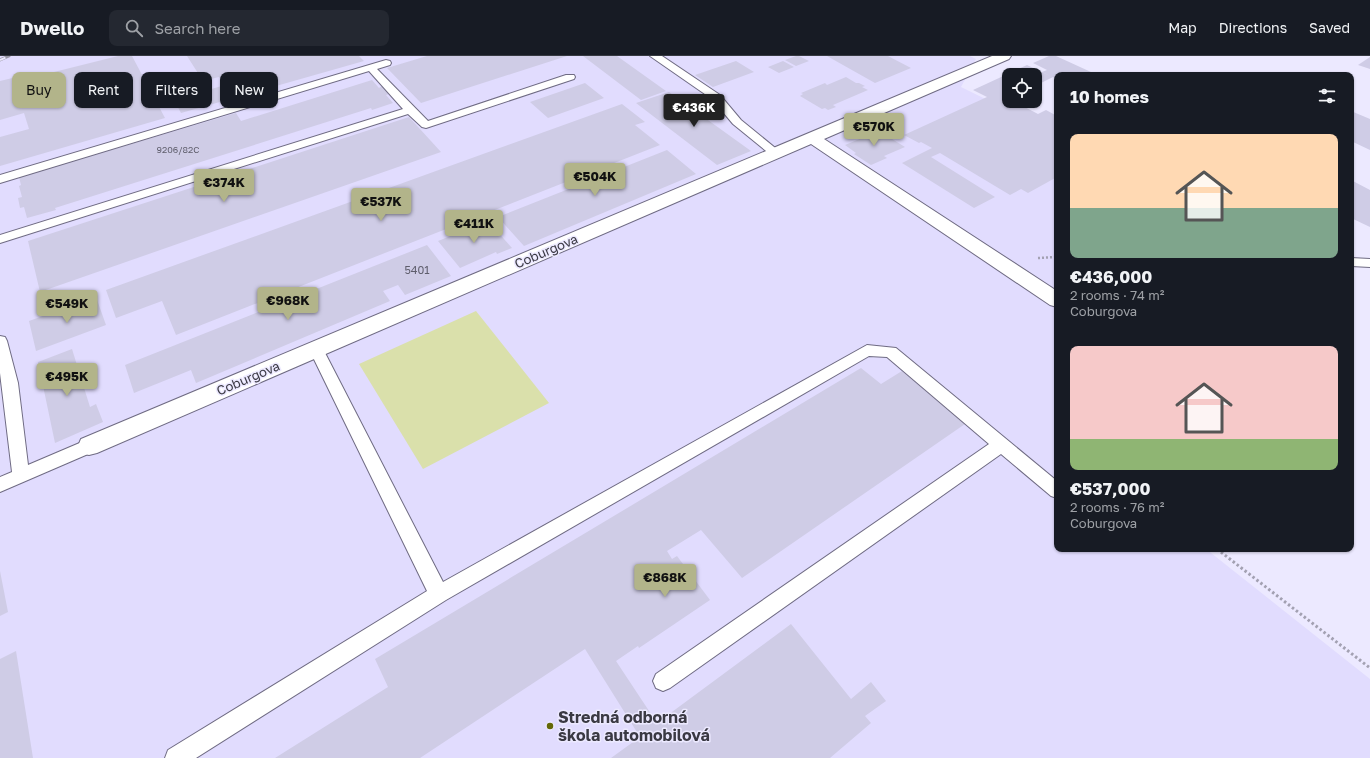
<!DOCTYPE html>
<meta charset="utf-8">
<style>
:root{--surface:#171b24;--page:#242831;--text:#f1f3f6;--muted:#9ea1a6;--line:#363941;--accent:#b2b48a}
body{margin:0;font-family:"Golos Text",sans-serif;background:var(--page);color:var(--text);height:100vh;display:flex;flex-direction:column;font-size:15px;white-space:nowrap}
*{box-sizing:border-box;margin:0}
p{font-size:13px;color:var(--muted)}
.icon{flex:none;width:22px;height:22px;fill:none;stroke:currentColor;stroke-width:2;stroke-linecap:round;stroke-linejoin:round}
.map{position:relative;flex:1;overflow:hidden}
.panel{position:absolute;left:1054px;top:16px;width:300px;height:480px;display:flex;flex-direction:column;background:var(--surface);border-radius:8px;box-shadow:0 1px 3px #0004}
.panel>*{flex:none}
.guide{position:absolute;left:12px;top:16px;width:380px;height:36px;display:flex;gap:8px}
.tools{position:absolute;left:1002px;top:12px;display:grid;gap:8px}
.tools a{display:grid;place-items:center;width:40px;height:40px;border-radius:8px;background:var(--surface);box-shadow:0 1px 3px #0004;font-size:20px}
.price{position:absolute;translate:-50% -34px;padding:0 9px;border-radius:4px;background:var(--accent);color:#111;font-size:13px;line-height:26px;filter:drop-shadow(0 1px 2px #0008)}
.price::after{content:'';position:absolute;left:50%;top:24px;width:12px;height:9px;margin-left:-6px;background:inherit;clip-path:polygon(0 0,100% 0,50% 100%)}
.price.selected{background:#222;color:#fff}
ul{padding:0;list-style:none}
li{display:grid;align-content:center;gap:8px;height:212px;padding:0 16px}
li span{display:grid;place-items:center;height:124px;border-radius:8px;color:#555}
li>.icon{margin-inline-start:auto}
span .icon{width:72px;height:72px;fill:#fffc;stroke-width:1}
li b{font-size:17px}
h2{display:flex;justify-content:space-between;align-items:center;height:48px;padding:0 16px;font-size:17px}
.tag{padding:0 14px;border-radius:8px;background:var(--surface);box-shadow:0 1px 3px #0004;font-size:14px;line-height:36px}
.tag.selected{background:var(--accent);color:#111}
header{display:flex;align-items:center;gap:24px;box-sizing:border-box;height:56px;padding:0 20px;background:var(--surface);border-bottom:1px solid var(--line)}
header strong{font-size:19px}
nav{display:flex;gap:22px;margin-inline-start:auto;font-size:14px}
.search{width:280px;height:36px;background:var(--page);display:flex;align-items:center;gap:10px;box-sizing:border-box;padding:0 14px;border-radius:8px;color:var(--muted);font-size:15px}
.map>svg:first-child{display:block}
.built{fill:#e1dcfe}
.green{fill:#dae0ab}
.building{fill:#cfcce6}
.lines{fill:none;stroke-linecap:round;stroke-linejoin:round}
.lane-casing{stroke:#6f6b83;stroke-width:2}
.street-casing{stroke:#6f6b83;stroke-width:2}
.path-far1{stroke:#a3a1b2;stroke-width:2.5;stroke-dasharray:2 2;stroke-linecap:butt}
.path{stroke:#a3a1b2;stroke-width:3;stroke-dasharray:2.5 2.5;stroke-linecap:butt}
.lane{fill:#fff;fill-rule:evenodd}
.street{fill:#fff;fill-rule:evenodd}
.rail-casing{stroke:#9896a6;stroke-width:3}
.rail{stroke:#ece9ff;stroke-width:2;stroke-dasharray:6;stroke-linecap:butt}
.poi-dot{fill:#646807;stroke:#ece9ff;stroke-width:1.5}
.labels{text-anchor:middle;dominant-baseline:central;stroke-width:3;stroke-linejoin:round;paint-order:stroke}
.far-number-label{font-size:9px;fill:#5f5e6c}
.number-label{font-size:11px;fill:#5f5e6c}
.street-label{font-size:13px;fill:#3a3943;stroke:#ece9ff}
.near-poi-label{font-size:16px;font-weight:bold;fill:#3a3943;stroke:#ece9ff;text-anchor:start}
</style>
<header>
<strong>Dwello</strong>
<div class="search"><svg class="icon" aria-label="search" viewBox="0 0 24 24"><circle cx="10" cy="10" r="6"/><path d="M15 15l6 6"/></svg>Search here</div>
<nav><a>Map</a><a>Directions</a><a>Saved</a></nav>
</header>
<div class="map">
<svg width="1370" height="702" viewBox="0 0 1370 702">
<rect width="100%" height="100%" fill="#ece9ff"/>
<path class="built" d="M0,0H970L976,3L961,31L1057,78V493H1206L1370,623V702H0Z"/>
<path class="green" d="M476,255L549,347L423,413L359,308Z"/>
<path class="building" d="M118,0H132L165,62L0,110V81L29,73L24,57L0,64V25L25,19L26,23Z
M187,0H359L364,5L181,57L174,44L225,29L219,21L203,25Z
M427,0H567L421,47L387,12Z
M583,0H617L666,35L641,44Z
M796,0H799L809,5L796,10L785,4Z
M827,0H888L911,12L875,27Z
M1049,0H1056L1091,16L1085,19H1057V23L1053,21L1035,30V19H1009L1008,43L1009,45H1013L1038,58L1046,54L1057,60V121L1028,137L1021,133L1010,139L940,97L931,101L995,141L974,152L902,107L932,92L921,86L919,87L904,79L987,41L973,34L1027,9L1050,20L1042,16L1047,14L1033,7Z
M1370,1V13L1358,9Z
M736,5L754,16L713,31L695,19Z
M783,5L794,11L779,17L768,11Z
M846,21L856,27H859L865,30L862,31L868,34L833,49L836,51L828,54L825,52L822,53L800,40L803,38L801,37L825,27L827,29Z
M372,24L379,32L382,30L389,38L386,39L393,47L372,54L371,52L55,152L56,154L27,162L24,151L20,152L18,142L22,141L19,130L21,129L19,121L236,57L241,65Z
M585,27L604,42L548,62L530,46Z
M669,36L751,95L717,109L636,47Z
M622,48L645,66L635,69L660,89L176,279L162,245L116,262L106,234Z
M1351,55L1370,63V94L1351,85Z
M409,61L441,96L40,236L28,185Z
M879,75L905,91L884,100L887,102L871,109L854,98L856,97L845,89Z
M667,94L696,118L524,190L498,161Z
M1351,124L1370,134V171L1351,162Z
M488,165L512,192L497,198L496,196L460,212L438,185Z
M427,189L451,220L405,239L398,229L383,235L390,245L196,327L191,314L134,337L125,309Z
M96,241L106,269L36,295L29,265Z
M72,293L90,351L96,348L103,366L55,387L38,306Z
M861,312L881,328L902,315L965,368L742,522L701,474L667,495L672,503L677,500L710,544L639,592L638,590L616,605L657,667L791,568L851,643L871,626L886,645L865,660L871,667L830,702H611L640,681L585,593L420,702H275L388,631L375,603Z
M0,515L8,556L0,560Z
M16,595L33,702H0V603Z"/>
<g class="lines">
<defs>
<path id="lane" d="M650,0H662L720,39L741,64L779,95L781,97L779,99H771L733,68L712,43Z
M386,4L390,5L391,7L390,9L377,13L428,65L566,19H574L575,21L574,23L426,72L422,71L408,58L0,187V179L403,53L369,15L0,127V119Z
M1351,202L1370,203V211L1351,210Z
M0,280L5,281L7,285L18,327L28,409L89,383L95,385L97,390L95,395L0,436V421L12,416L0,317Z
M316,288L321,289L323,293L443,526L867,289L896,292L1057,425V442L1051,440L1001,398L670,632L663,635L656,632L653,625L656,618L989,388L887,301L869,300L446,544L196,702H165L168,694L427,535L309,293L311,289Z"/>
<path id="street" d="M992,0H1011L1009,3L824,83L1057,235V251L1050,249L811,88L97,397L89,399L81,397L78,390L81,383Z"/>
</defs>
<use href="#lane" class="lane-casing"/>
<use href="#street" class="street-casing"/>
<path class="path-far1" d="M1038,202L1057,201"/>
<path class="path" d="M1217,493L1370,612"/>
<use href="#lane" class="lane"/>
<use href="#street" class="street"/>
<defs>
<path id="rail" d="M0,4L9,0"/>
</defs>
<use href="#rail" class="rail-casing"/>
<use href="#rail" class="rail"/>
</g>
<circle class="poi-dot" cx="550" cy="670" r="4"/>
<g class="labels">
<g class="far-number-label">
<text x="178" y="93">9206/82C</text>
</g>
<g class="number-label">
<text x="417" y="213">5401</text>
</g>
<g class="street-label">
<text transform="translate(546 195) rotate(-23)">Coburgova</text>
<text transform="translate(248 322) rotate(-23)">Coburgova</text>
</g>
<g class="near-poi-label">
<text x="558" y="661">Stredná odborná<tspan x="558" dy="18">škola automobilová</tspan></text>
</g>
</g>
</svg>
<div class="tools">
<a><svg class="icon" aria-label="locate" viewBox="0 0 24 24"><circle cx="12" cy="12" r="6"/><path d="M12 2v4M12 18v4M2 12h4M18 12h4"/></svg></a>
</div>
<b class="price selected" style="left:694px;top:72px">€436K</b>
<b class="price" style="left:874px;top:91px">€570K</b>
<b class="price" style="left:595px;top:141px">€504K</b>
<b class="price" style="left:224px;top:147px">€374K</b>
<b class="price" style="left:381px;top:166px">€537K</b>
<b class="price" style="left:474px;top:188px">€411K</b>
<b class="price" style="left:288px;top:265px">€968K</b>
<b class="price" style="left:67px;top:268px">€549K</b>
<b class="price" style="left:67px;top:341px">€495K</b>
<b class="price" style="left:665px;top:542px">€868K</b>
<div class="guide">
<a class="tag selected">Buy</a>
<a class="tag">Rent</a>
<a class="tag">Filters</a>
<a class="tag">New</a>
</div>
<section class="panel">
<h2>10 homes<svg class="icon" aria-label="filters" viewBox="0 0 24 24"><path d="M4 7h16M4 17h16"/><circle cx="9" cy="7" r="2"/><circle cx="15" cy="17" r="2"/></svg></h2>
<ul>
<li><span style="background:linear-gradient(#ffd9b3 60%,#7fa58c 0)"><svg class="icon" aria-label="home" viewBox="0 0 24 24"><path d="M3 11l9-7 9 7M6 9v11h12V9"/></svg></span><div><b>€436,000</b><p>2 rooms · 74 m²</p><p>Coburgova</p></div></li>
<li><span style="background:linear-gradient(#f6c9c9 75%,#8fb573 0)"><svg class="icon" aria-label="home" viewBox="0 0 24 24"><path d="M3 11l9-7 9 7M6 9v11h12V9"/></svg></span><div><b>€537,000</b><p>2 rooms · 76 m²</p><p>Coburgova</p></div></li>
</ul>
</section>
</div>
